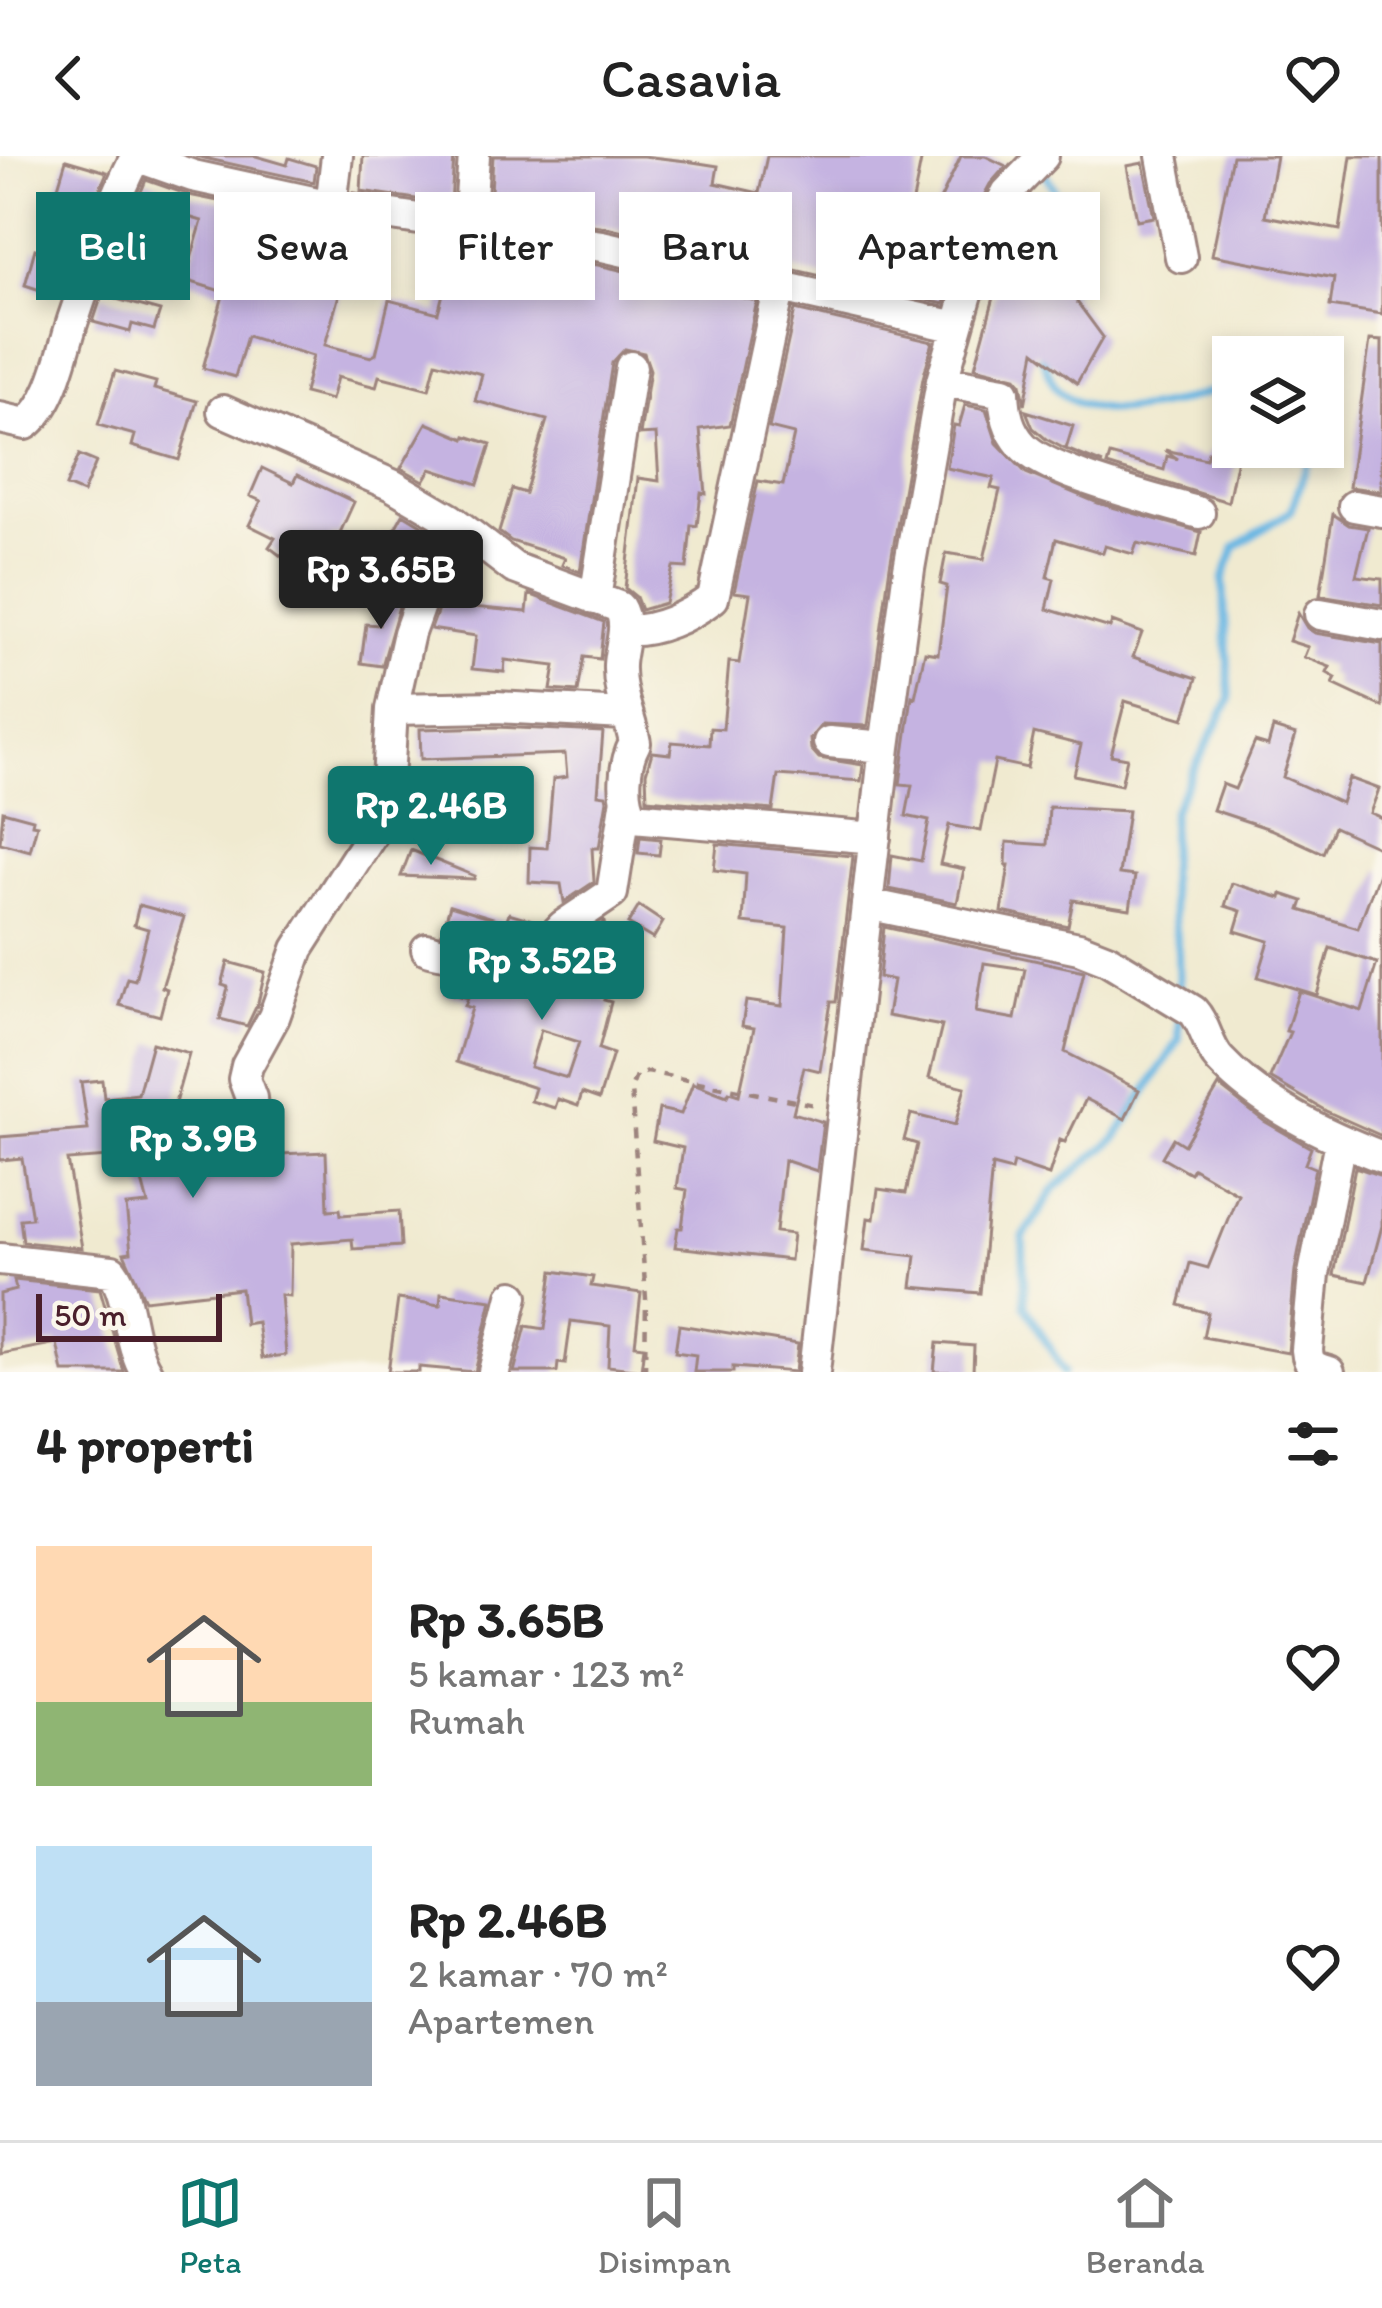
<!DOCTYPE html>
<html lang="id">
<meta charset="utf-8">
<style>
:root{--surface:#fff;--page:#f2f2f2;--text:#222;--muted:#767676;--line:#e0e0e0;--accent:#0f766e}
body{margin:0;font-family:Itim,sans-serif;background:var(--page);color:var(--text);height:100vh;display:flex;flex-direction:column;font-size:45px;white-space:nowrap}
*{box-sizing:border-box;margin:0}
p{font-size:39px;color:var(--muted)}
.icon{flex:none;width:66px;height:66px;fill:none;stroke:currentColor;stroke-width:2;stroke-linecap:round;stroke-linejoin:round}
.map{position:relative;height:1216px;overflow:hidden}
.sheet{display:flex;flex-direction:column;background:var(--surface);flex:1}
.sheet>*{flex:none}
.guide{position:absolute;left:36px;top:36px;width:1311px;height:108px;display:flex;gap:24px}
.controls{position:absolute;left:1212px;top:180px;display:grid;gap:24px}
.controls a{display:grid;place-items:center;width:132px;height:132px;border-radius:0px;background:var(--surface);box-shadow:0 6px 18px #0003;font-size:60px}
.scale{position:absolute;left:36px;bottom:30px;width:186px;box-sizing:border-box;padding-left:12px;border:6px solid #4a1f2b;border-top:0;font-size:33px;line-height:42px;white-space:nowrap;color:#4a1f2b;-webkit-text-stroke:9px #fbf7ec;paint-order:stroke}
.price{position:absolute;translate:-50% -102px;padding:0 27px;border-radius:12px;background:var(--accent);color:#fff;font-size:39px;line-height:78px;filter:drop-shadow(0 3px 6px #0008)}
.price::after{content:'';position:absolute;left:50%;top:72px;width:36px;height:27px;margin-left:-18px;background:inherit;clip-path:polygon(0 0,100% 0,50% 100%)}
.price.on{background:#222;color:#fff}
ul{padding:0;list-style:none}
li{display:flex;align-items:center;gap:36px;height:300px;padding:0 36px}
li span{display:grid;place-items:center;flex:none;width:336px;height:240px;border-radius:0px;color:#555}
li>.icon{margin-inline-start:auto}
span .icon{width:144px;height:144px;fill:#fffc;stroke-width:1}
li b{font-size:51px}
h2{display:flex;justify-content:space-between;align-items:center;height:144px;padding:0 36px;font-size:51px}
.chip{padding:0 42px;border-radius:0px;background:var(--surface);box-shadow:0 6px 18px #0003;font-size:42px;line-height:108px}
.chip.on{background:var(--accent);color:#fff}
header{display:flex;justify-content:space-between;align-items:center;height:156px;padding:0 36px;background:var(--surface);font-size:54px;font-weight:600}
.dock{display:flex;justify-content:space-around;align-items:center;height:168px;border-top:3px solid var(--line);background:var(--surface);font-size:33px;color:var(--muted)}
.dock a{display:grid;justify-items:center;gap:6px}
.dock .on{color:var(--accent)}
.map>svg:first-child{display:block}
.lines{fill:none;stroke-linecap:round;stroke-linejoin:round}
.stream{stroke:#6ab7e3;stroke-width:8}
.building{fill:#c5b3e1;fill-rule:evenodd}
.minor-casing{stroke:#9d847e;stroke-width:36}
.path{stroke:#9d847e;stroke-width:4.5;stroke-dasharray:9 9;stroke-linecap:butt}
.minor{stroke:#fff;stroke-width:30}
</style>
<header><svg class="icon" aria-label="back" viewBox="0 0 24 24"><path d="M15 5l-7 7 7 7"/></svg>Casavia<svg class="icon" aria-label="heart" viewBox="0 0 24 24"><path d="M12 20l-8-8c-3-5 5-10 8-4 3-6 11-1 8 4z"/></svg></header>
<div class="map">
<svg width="1382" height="1216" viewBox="0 0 1382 1216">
<rect width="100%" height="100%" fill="#fbf7ec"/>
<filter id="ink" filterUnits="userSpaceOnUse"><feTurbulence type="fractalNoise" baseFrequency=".00833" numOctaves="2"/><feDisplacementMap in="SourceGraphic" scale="24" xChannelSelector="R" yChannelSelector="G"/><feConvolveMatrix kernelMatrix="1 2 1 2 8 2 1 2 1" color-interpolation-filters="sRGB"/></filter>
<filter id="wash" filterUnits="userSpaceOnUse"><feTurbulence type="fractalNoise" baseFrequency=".004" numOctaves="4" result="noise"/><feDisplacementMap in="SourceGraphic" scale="48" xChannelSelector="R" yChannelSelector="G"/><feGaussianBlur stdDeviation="2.7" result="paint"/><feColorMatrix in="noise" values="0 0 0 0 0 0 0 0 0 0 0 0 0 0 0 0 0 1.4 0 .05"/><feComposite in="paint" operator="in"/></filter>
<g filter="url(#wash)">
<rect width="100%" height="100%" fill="#f0ead0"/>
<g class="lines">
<path class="stream" d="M1041,11L1054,32L1076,117L1064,144
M1045,191L1042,201C1047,211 1051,227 1059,235C1103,274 1185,244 1233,229
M1179,838L1178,795L1169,728L1172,656L1230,544L1223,424L1235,391L1291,355L1313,291
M1064,1216L1025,1149L1023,1082L1054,1033L1116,982L1179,884V859"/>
</g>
<g id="blocks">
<path class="building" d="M195,0H256L287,9L289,2L316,10L314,26Z
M363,0H454L451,48L361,35Z
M493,0H643L686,5L718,10L715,27L759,37L767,0H922L898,120L903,122L961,0H985L1006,10L990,28L966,73L944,148L606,71L490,54Z
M1232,0H1276L1265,60L1340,74L1351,0H1382V158L1330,150L1334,122L1212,99Z
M66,4L107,16L84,71L49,61Z
M1143,7L1154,61L1137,64L1127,10Z
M146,24L189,39L349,72L335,126L342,128L325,189L371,201L376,198L389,144L438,157L448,118L430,113L437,85L598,109L757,145L730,269L700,273L706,338L701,337L697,370L691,369L687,412L673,411L665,447L641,454L636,441L625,432L638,322L659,325L656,278L640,279L650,214L644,197L625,193L612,207L580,416L562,409L565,402L511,385L499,376L512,333L525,337L547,264L475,245L482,218L436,206L429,233L379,220L376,231L337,221L331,244L304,237L313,200L247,180L235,221L203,212L224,136L185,124L202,65L155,51L151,66L131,60Z
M1031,40L1071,99L1038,93L1103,181L1077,227L1035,195L1025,249L1021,227L1016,221L975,211L1002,112L995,110L1001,89Z
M35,93L53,99L43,135L25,129Z
M102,139L160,155L154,174L132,168L130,176L93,166Z
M795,154L933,186L923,222L890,410L868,570L822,568L810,583L811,593L819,602L863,609L861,625L778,619L773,654L647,643L646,617L652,596L670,598L672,586L709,589L710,572L723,573L729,506L739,507L750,438L734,436L758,325L783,329L794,278L769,272Z
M1370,184L1382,185L1381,335L1349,331Z
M115,215L156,226L154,233L197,245L179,304L132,290L135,279L98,269Z
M965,249L986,253L997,287L1026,317L1098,347L1201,376L1196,400L1137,387L1133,398L1105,390L1103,397L1056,383L1047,421L1054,423L1047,453L1110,472L1112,466L1142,477L1133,501L1197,522L1184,563L1125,545L1111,599L1127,602L1121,629L1074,619L1081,589L1034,577L1027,612L995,605L981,675L949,669L940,708L964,713L957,747L889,733L892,699L921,705L929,665L906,660L912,629L900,628L912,540L915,541L925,496L938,498L947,430L940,428L946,397L984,403L1000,334L991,332L994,322L947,312L954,269L959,270Z
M1026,255L1073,270L1066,293L1103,308L1085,302L1063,292L1046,283L1033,272Z
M427,267L465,283L466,280L491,288L478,328L431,313L424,325L401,312Z
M1165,294L1206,303L1208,296L1237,302L1228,346L1107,309L1110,299L1164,314L1167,300L1178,303Z
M79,299L96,306L83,337L66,330Z
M262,312L293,327L297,319L354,346L338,381L333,379L307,420L269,391L275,382L249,369L261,345L250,340Z
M403,358L426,372L415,403L387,387Z
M1333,358L1349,369L1368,372L1356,420L1382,423V449L1320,439Z
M383,437L402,440L382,510L361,507L366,468L379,469Z
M529,438L604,466L600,503L584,501L578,536L551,534L555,510L505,504L504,516L472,513L476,480L431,473L440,448L527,456Z
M1298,457L1307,472L1315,477L1382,488V551L1333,528L1336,522L1327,517L1330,511L1304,501L1308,491L1289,485Z
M497,571L603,576L598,638L606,639L607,644L599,692H592L594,726L564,746L561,728L529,726L530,691L547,692L553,623L567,621L565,598L421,603L420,573Z
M1273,572L1296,579L1283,621L1341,647L1349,622L1379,633L1370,657L1382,662V693L1334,671L1323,697L1270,673L1213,654L1222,628L1235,633L1255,586L1268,590Z
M500,631L501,665L441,668V671L399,677L397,666L403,645Z
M1049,651L1128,655L1119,718L1135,720L1130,753L1073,744L1068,770L1002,756L1009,709H1006L1007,686L1047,689Z
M3,655L33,663L32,668L37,669L30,695L0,687Z
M640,681L661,683L659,699L638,697Z
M717,688L853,700L836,846H831L820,915L804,911L793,957L823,966L817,1015L784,1004L776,1076L793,1078L790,1104L675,1091L678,1072H682L687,1034L677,1032L683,992L653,985L659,953L681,958L693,927L727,940L729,936L739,939L754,872L742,870L746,845L782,850L787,772L743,767L746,718L714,714Z
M411,694L475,720L474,723L401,720Z
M1380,714L1382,715V980L1326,955L1270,922L1290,876L1286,875L1299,835L1362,855L1377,807L1330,792L1317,839L1258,821L1269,785L1235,775L1241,755L1225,750L1232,727L1281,742L1282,738L1303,745L1300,754L1358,772Z
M139,749L184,761L162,831L167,833L160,860L119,849L127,822L135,824L148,773L134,769Z
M450,749L506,766L509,757L539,766L527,779L494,774L442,777Z
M639,750L663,766L653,783L628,768Z
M604,766L613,818L604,844L611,846L599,893L613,898L599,943L582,937L578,950L558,943L555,952L531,945L535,932L456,906L472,852L465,850L468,842L444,836L449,817L488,813L540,817ZM541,874L579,886L567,922L530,911Z
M884,771L1084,815L1065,896L1139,934L1125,963L1086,943L1065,986L1060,984L1049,1019L1013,1007L1011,1015L992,1010L980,1137L912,1131L916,1100L864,1094L868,1062L874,1063L878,1033L906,1037L917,988L904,984L911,958L955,969L965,931L929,922L942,870L887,860L893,824L879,821ZM984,807L1025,813L1015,863L976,856Z
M228,806L265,816L258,847L247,870L220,863L228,831L222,829Z
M152,887L189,897L175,947L183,999L223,991L222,986L241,983L255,987L257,999L326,996L328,1054L340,1053L341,1059L399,1055L401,1090L353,1093L352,1083L291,1088L290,1140L281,1139L286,1199L262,1202L257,1166L245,1168L241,1133L145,1144L124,1097L131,1096L126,1050L148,1048L135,999L67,1004L82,1092L23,1086L20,1063L32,1062L22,1002L0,1004V981L88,974L81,926L102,924L104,942L138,938Z
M1219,930L1264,965L1311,992L1305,1008L1315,1012L1295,1114L1288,1197L1203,1181L1208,1157L1179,1149L1190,1107L1208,1112L1238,1038L1193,1012L1190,1017L1162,1001L1173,982L1184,989Z
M1355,1011L1382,1020V1070L1367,1126L1334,1119Z
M553,1115L593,1121L591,1130L641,1137L635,1189L644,1190L641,1214L608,1210L610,1170L571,1165L565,1208L558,1207L557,1216H514L526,1170L545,1173Z
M14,1124L100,1133L124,1216H63L57,1187L0,1198V1138L16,1134Z
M441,1137L492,1144L475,1216L419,1211V1216H388L398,1143L440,1149Z
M679,1169L798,1188L795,1216L733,1211V1216H694L696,1199L675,1196Z
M937,1187L974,1190L973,1216H934Z"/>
</g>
</g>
<g filter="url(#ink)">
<use href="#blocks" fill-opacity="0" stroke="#9d847e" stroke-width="3"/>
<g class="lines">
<defs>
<path id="minor" d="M136,0L193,20L331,50L602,90L957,171
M1162,0L1181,101
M331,50L337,0
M469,69L474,0
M942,225L1004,236C1005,257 1008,273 1022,289C1047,318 1159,344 1199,357
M223,255L392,329L450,363L514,412L619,451C630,469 620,489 619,509C618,538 630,560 635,587C624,607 621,641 633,661L875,682
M0,262L26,268C55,246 63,191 75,158C93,105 110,51 136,1
M1354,350L1382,355
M595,443L631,211
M1320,458L1382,469
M624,474C655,477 689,460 713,442L780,129
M392,553L497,551L624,558
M829,586L885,591
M867,748L1079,792L1107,803L1193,855C1206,869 1207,890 1220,904C1263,950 1325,979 1382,1001
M427,793C458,802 459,794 487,793C504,792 518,802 536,798L563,770L612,737L626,648
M253,968L251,942L244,923L247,910L274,861L298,793L375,673L388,625L392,553L409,477L450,363
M0,1103L112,1115C131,1140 127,1185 146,1216
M494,1216L513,1140
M814,1216L885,591L909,413L942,225L983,82L1007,37L1043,0
M1329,1216C1315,1212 1308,1210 1307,1194L1314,1118L1340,985"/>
</defs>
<use href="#minor" class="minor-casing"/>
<path class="path" d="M645,1216L646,1143L631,933L636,920L647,916L820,950"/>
<use href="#minor" class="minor"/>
</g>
</g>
</svg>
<div class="controls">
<a><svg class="icon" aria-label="layers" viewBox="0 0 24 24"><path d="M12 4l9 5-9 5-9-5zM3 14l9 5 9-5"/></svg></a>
</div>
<div class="scale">50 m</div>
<b class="price on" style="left:381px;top:476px">Rp 3.65B</b>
<b class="price" style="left:431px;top:712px">Rp 2.46B</b>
<b class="price" style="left:542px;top:867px">Rp 3.52B</b>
<b class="price" style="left:193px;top:1045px">Rp 3.9B</b>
<div class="guide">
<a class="chip on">Beli</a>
<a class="chip">Sewa</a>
<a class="chip">Filter</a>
<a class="chip">Baru</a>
<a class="chip">Apartemen</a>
</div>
</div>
<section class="sheet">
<h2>4 properti<svg class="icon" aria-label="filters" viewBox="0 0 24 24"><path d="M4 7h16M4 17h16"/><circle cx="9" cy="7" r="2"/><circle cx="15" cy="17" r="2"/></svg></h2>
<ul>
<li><span style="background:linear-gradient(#ffd9b3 65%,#8fb573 0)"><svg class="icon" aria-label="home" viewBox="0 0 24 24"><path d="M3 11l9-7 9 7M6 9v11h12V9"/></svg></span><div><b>Rp 3.65B</b><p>5 kamar · 123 m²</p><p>Rumah</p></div><svg class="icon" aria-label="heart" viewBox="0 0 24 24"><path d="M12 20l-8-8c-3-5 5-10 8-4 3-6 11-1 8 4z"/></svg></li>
<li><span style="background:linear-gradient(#bfe0f5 65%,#9aa5b1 0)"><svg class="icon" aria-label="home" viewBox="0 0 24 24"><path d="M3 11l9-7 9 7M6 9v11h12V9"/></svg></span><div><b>Rp 2.46B</b><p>2 kamar · 70 m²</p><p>Apartemen</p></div><svg class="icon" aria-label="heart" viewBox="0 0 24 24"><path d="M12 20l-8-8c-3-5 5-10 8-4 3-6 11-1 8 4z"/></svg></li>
</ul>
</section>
<nav class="dock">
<a class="on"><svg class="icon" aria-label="map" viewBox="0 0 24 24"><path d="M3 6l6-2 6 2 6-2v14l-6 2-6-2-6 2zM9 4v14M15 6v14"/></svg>Peta</a>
<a><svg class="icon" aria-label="saved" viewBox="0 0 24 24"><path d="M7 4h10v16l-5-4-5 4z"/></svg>Disimpan</a>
<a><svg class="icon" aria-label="home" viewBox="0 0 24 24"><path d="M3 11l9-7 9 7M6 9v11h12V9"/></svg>Beranda</a>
</nav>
